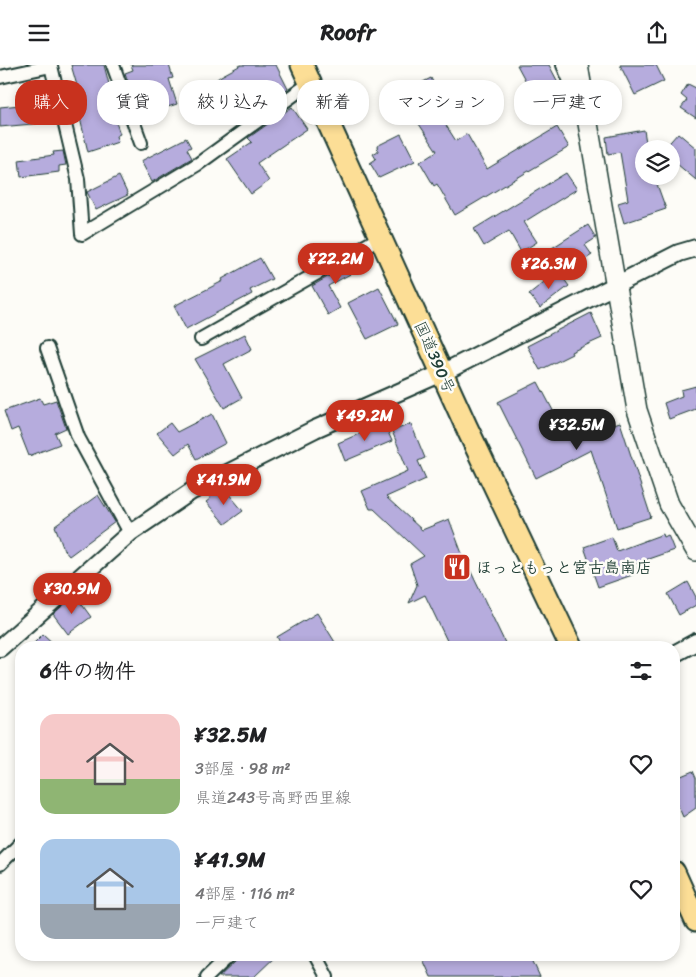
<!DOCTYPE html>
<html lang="ja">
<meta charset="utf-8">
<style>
:root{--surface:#fff;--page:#f6f6f6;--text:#202124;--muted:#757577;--accent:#c8321e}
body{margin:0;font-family:Sriracha,"Klee One",sans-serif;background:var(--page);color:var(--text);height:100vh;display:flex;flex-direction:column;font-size:19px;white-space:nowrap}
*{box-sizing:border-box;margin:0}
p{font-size:16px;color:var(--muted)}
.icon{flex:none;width:28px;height:28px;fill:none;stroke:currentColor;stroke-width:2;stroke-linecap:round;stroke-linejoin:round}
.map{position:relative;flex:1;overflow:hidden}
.side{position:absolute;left:15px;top:576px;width:665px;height:320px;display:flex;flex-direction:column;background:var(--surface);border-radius:20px;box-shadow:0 2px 8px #0003}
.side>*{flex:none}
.guide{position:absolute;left:15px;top:15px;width:666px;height:45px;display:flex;gap:10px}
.controls{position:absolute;left:635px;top:75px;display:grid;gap:10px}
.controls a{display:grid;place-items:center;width:45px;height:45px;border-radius:50%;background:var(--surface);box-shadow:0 2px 8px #0003;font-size:25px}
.price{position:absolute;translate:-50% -42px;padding:0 11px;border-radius:18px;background:var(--accent);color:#fff;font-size:16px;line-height:32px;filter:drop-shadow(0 1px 2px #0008)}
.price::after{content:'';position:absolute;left:50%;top:30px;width:15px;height:11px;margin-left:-8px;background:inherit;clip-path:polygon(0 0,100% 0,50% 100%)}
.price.active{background:#222;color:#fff}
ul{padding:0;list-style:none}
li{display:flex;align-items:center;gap:15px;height:125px;padding:0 25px}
li span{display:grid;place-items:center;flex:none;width:140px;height:100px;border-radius:15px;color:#555}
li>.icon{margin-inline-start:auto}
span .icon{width:60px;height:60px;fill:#fffc;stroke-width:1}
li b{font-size:21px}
h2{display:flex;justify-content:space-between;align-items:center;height:60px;padding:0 25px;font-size:21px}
.tag{padding:0 18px;border-radius:20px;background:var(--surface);box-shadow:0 2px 8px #0003;font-size:18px;line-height:45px}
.tag.active{background:var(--accent);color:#fff}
header{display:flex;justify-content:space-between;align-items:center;height:65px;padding:0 25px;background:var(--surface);font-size:22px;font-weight:700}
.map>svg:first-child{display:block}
.building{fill:#b6acdd;stroke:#1f3d34}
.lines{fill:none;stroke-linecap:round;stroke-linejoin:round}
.minor-casing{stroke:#1f3d34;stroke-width:16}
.tertiary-casing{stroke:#1f3d34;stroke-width:20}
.secondary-casing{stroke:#1f3d34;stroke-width:22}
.trunk-casing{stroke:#1f3d34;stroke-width:25}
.minor{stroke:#fdfcf7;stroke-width:12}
.tertiary{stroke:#fdfcf7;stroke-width:16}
.secondary{stroke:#fdfcf7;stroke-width:19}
.trunk{stroke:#fcde96;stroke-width:21}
.labels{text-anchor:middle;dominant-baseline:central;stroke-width:5;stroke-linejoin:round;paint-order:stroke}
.street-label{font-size:16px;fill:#1f3d34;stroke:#fdfcf7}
.poi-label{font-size:16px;font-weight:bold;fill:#1f3d34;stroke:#fdfcf7;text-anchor:start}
</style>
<header><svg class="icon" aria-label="menu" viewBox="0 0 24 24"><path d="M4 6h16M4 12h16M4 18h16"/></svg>Roofr<svg class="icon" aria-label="share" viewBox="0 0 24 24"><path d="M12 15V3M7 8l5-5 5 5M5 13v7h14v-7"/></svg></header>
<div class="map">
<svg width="696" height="912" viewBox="0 0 696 912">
<rect width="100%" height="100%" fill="#fdfcf7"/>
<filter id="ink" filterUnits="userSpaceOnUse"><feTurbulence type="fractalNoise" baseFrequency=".02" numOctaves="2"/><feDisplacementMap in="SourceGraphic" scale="10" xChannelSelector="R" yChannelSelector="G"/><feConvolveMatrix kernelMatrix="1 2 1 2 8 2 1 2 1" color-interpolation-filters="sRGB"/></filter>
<g filter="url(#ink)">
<path class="building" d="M71,0H104L109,19L107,20L113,42L111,43L120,69L116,71L118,77L88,87L75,32L80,31Z
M131,0H169L173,13L169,14L177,39L149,48L141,23L131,26L125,8L133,5Z
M241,0H276L288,24L272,31L266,19L244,32L240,25L219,37L222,42L200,58L184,39L221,11Z
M517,0H549L573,46L549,59Z
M620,0H656L664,16L635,30Z
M431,13L442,36L433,40L456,76L467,69L487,104L557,62L569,82L455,150L437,119L434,121L420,97L437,86L413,50L401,28Z
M688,19L696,23V53L681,43L687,35L681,30Z
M51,37L54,57L0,62V42Z
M292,42L307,64L257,98L269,116L251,129L227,94L252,77L248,73Z
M644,65L647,84H644V111H654L666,144L624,158L618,138L628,135L620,87L608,89L606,72Z
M678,68L696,83V115L671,94V84H664Z
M401,69L415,96L379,113L370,98L376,94L373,89L378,86L377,81Z
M186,73L191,82L187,84L192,93L152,117L141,96Z
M63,86L66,100L59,101V107L21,112L19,95L54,90L53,87Z
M566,108L577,124L524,157L537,177L521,187L509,166L484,181L474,164Z
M119,111L128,130L96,145L87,127Z
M588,160L596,173L585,180L592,190L567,206L552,183Z
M364,191L369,199L328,221L340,243L328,250L312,221Z
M260,193L272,214L250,225L252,229L186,264L174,241L223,216L222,214Z
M558,206L569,221L540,243L529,229Z
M379,222L398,259L367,274L348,238Z
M591,248L602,273L571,287L572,289L540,305L527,281Z
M245,269L252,284L224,299L242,333L224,343L195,294Z
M538,317L568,374L620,357L651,452L617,463L591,385L536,413L498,337Z
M696,321V344L669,354L664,338L682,331L681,325Z
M40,333L43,339L56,335L66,363L55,368L60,379L29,391L18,363L11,366L4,346Z
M212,349L226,378L196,394L188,379L175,389L157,368L170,358L177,367Z
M384,358L392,376L345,396L338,378Z
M411,359L425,393L418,396L426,414L386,432L422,465L449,454L461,486L507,582H450L425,530L409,538L417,520L410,499L424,491L374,444H370L362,426L408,406L392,366Z
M219,426L228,428L243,446L225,459L206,437L210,434L209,428L216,429Z
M98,430L115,457L69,491L64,485L55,461Z
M663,469L664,472L668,470L674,485L634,499L638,508L598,522L584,482L612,472L617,486Z
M688,517L696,532V540L679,550L668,529Z
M75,530L91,552L68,569L53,549Z
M317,548L338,582H283L277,572Z
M43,569L57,582H30Z
M693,706L696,713V743L683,752L674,731V714Z
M238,890H277L254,912H219L236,896Z
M421,890H530L540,912H431Z"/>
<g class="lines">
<defs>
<path id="minor" d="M113,0L141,78
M563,0L579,37
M0,12L51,1L78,114L82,169L198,99L310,18
M201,274L381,172
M47,283L78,372L130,468
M0,799L21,778
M315,890L327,912
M207,912L230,890"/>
<path id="tertiary" d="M0,583L130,468L192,426L315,364L442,308L679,188L696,183
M674,589L696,577"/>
<path id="secondary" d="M578,0L637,345L669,439L696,486"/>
<path id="trunk" d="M302,0L466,361L571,582
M674,807L696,856"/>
</defs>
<use href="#minor" class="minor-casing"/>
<use href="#tertiary" class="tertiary-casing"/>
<use href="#secondary" class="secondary-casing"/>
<use href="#trunk" class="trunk-casing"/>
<use href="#minor" class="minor"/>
<use href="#tertiary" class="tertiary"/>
<use href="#secondary" class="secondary"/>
<use href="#trunk" class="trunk"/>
</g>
</g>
<defs>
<symbol id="restaurant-square" viewBox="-11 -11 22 22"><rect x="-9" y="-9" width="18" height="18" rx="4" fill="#c8321e" stroke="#fdfcf7"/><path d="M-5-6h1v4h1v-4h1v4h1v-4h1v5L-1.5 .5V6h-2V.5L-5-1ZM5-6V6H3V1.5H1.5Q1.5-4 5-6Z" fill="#fff"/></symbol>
</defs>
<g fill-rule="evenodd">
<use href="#restaurant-square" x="441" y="486" width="32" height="32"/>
</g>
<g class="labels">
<g class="street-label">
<text transform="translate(435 292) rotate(66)">国道390号</text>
</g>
<g class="poi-label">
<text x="476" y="502">ほっともっと宮古島南店</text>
</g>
</g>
</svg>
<div class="controls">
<a><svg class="icon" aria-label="layers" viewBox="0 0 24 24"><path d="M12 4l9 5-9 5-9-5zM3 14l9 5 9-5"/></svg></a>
</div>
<b class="price" style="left:336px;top:220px">¥22.2M</b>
<b class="price" style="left:549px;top:225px">¥26.3M</b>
<b class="price" style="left:365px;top:377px">¥49.2M</b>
<b class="price active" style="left:577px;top:386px">¥32.5M</b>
<b class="price" style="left:224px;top:441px">¥41.9M</b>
<b class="price" style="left:72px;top:550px">¥30.9M</b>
<div class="guide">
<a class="tag active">購入</a>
<a class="tag">賃貸</a>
<a class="tag">絞り込み</a>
<a class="tag">新着</a>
<a class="tag">マンション</a>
<a class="tag">一戸建て</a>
</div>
<section class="side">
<h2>6件の物件<svg class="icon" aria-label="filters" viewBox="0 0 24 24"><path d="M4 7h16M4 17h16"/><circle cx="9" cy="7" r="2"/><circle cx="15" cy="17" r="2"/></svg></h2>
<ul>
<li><span style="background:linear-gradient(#f6c9c9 65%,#8fb573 0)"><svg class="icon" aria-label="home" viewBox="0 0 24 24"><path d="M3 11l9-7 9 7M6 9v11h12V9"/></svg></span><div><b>¥32.5M</b><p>3部屋 · 98 m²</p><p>県道243号高野西里線</p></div><svg class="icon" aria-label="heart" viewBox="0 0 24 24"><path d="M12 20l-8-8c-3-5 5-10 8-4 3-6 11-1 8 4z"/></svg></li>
<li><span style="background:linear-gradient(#a9c7e8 65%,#9aa5b1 0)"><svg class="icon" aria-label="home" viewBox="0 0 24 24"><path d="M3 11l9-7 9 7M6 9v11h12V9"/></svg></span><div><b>¥41.9M</b><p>4部屋 · 116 m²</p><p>一戸建て</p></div><svg class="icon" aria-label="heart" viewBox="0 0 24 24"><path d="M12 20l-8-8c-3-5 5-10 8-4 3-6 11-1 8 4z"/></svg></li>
</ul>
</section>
</div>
